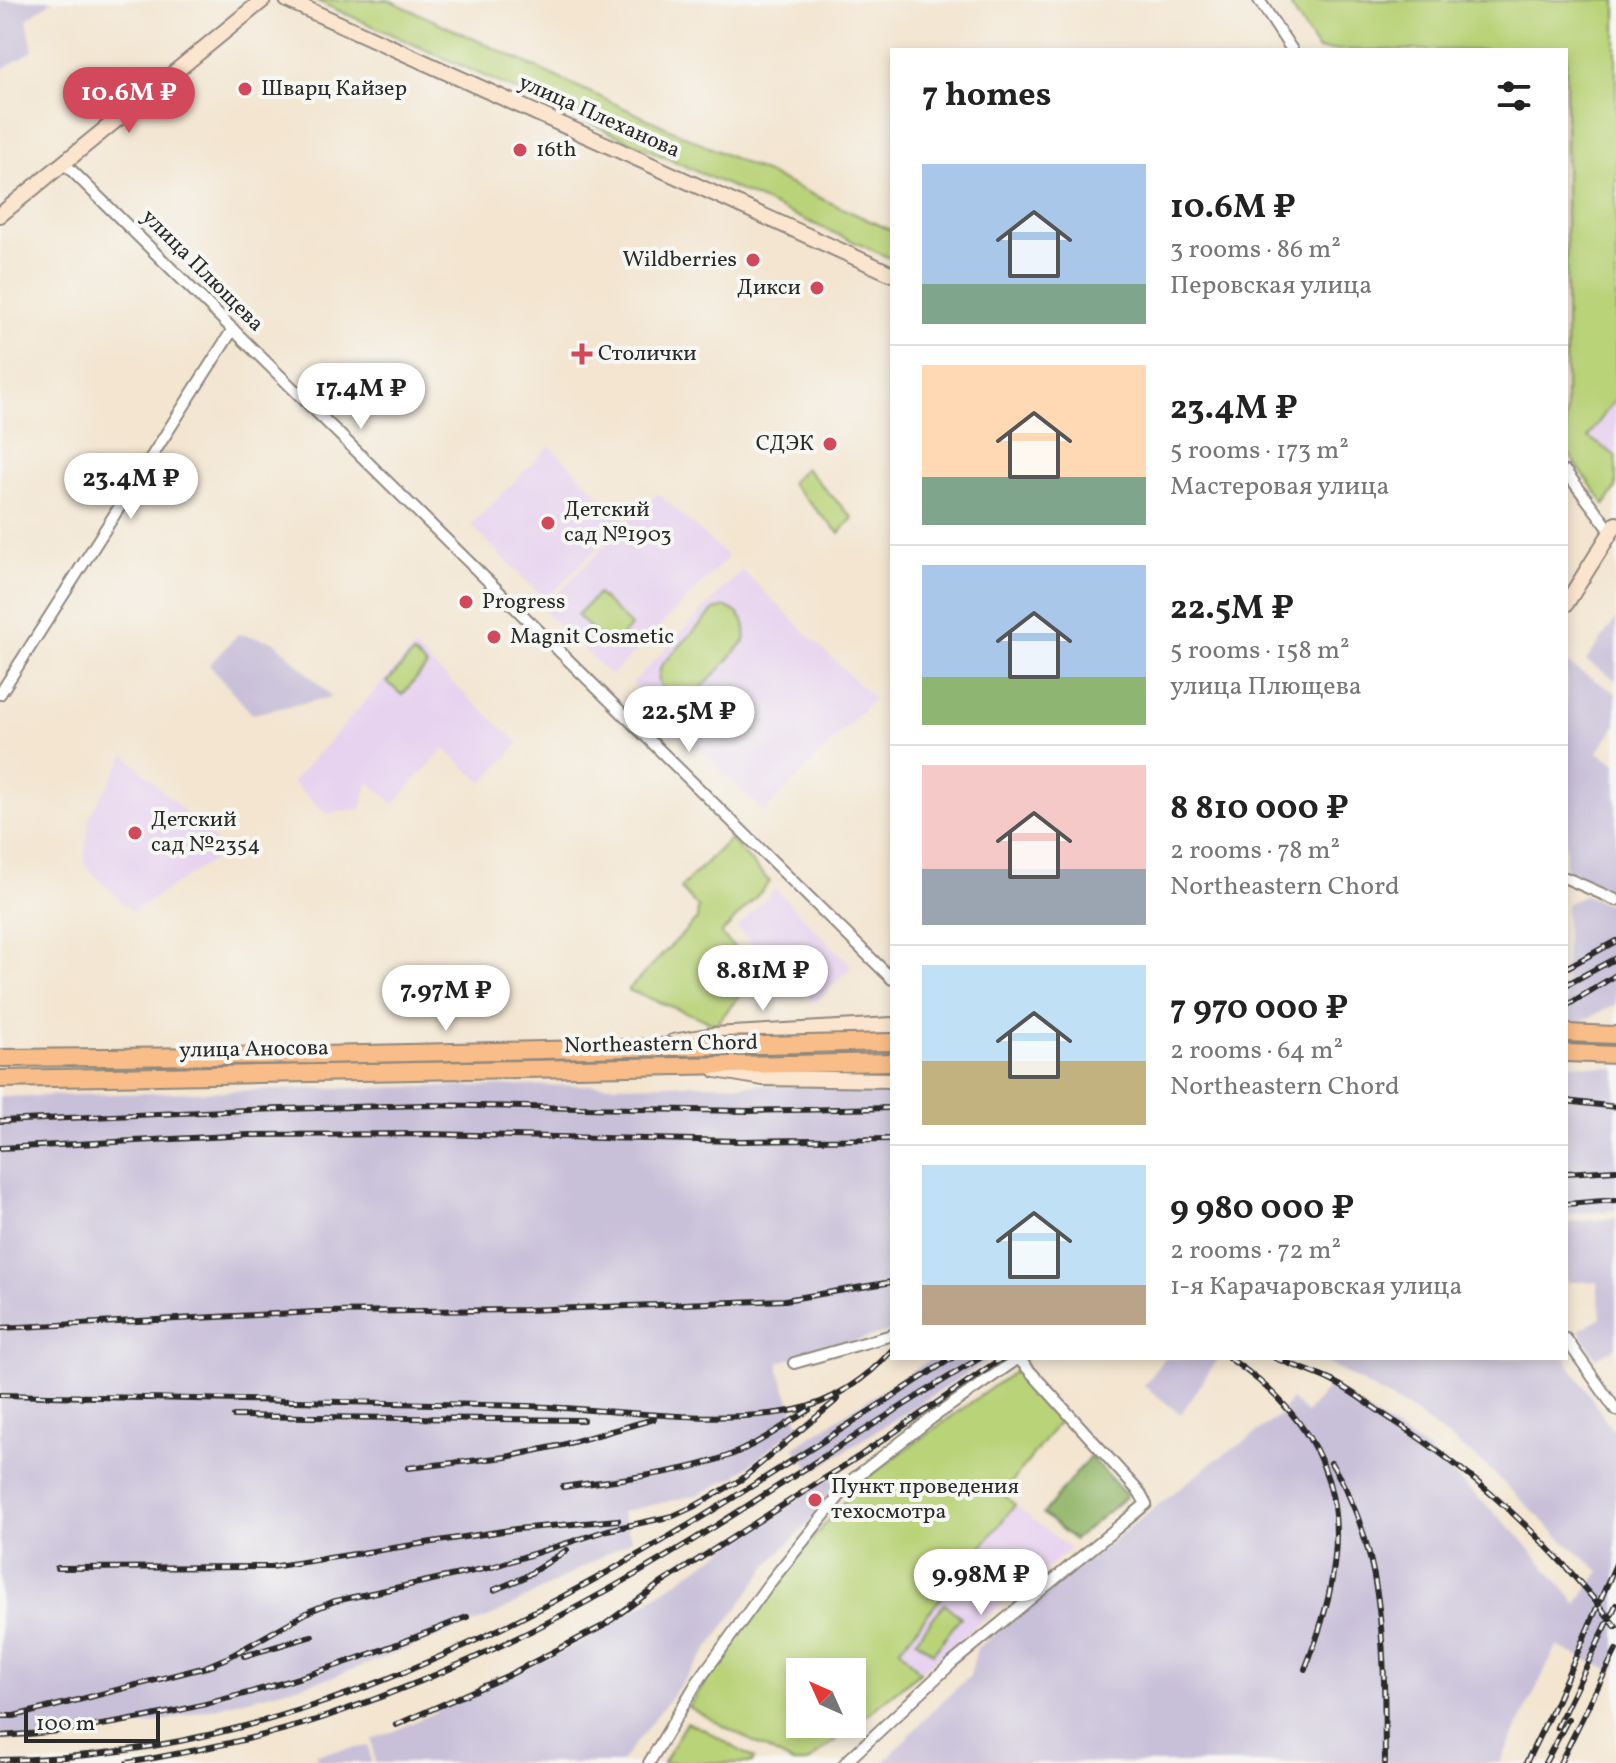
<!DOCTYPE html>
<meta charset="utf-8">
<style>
:root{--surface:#fff;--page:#f2f2f2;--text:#222;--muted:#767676;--line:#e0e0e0;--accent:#d1495b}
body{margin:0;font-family:Vollkorn,serif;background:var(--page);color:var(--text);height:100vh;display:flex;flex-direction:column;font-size:30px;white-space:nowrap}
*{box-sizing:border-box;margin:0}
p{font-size:26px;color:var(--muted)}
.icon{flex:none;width:44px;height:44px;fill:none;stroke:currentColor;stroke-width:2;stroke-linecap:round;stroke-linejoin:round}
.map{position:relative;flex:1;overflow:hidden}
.sheet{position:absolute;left:890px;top:48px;width:678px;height:1312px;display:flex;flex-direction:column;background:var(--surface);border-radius:0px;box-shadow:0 4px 12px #0003}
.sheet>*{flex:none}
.needle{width:52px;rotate:315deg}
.controls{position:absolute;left:786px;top:1658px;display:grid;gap:16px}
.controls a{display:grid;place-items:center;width:80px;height:80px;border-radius:0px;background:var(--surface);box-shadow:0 4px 12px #0003;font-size:40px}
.scale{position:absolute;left:24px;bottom:20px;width:136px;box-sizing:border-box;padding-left:8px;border:4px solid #2b2b2b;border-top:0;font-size:22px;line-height:28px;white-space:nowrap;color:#2b2b2b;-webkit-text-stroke:6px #f6f6f2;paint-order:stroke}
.price{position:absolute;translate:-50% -68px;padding:0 18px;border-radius:28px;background:#fff;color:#222;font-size:26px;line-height:52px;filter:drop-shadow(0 2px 4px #0008)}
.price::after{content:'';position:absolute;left:50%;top:48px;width:24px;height:18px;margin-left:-12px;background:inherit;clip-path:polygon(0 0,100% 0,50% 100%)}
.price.active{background:var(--accent);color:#fff}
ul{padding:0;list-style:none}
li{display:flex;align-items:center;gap:24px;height:200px;padding:0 32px}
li+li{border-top:2px solid var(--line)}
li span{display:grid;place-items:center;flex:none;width:224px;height:160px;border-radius:0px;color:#555}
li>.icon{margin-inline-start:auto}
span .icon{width:96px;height:96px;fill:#fffc;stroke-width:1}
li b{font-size:34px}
h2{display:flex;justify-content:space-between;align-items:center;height:96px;padding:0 32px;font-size:34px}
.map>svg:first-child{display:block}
.built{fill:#e7d2ef}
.industrial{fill:#c8bfd8}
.green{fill:#b9d378;stroke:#727f52;stroke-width:2;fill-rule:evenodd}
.forest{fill:#92b568;stroke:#5e704a;stroke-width:2}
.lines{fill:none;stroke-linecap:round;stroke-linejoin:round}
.street-casing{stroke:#8f887e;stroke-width:14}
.secondary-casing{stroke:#8f887e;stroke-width:18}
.primary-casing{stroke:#8f887e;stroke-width:20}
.street{stroke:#fff;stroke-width:10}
.secondary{stroke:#fce5cf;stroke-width:14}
.primary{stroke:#f8bd88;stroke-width:16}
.rail-casing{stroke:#2b2b2b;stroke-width:6}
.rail{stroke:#f6f6f2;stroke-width:3;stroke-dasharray:9;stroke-linecap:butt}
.primary-bridge-casing{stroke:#8f887e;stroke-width:20;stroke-linecap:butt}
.primary-bridge{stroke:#f8bd88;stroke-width:16}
.poi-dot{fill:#d1495b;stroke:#f6f6f2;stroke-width:3}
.labels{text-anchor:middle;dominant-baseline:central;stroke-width:8;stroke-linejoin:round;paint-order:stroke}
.poi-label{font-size:22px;fill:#2b2b2b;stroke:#f6f6f2;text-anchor:start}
.street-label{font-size:22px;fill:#2b2b2b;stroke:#f6f6f2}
</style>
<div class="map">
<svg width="1616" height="1763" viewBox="0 0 1616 1763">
<rect width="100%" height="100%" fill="#f6f6f2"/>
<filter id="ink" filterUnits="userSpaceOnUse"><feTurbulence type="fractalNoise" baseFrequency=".0125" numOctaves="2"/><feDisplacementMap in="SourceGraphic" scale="16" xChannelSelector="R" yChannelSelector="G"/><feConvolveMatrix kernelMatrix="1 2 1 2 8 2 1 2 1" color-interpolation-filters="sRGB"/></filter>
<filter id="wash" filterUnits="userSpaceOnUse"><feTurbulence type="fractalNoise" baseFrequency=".006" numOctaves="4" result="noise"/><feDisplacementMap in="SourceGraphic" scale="32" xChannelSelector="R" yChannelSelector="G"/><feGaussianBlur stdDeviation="1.8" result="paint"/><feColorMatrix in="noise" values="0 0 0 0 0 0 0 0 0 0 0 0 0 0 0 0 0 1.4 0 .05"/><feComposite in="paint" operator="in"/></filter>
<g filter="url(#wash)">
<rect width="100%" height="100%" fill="#f3e5d0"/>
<path class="built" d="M1616,398V456L1588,437Z
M550,446L625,520L545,600L471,525Z
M658,493L728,557L611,676L542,609Z
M742,570L874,699L764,812L632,683Z
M414,648L519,743L483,783L444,749L394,804L369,782L361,809L326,814L292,782Z
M126,755L226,852L132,912L84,864L89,817Z
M775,889L852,966L815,1003L737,928Z
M1015,1505L1070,1549L920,1672L899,1649Z"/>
<path class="industrial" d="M0,0H53L27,19L33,51L0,70Z
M1616,619V680L1586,661Z
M238,634L274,641L332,697L252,714L209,665Z
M1566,663L1616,693V725L1598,752L1616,764V878L1608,889L1566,869Z
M1584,895L1616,907V1004L1566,1029V904Z
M1566,1063L1616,1069V1210L1566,1214Z
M683,1084L892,1087V1331L779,1362V1370L799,1425L736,1476L697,1495L621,1512L632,1540L495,1615L333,1677L148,1725L65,1738L0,1741V1097L350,1088Z
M1616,1218V1347L1596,1358L1579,1330L1601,1317L1597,1282H1566V1223Z
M932,1358H991L812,1472L794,1447Z
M1164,1358H1218L1181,1414L1144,1386Z
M1318,1358H1565L1611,1428L1616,1431V1665L1613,1672L1557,1646L1500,1763H883L937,1706L970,1676L977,1648L1214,1461L1247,1440L1281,1414L1291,1399L1306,1413L1329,1387L1426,1449L1517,1534L1577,1604L1600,1571L1566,1543L1483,1463L1409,1409Z
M830,1478L840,1490L769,1564L706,1652L620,1763H375L372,1739L397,1730L563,1651L641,1606Z
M369,1746L371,1763H319L316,1754Z"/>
<path class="green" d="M315,0H389L892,231V259Z
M1287,0H1616V398L1588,437L1616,456V488L1605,505L1566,450V50H1318Z
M805,468L853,518L839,533L790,483Z
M598,594L631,626L610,647L577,615Z
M726,607C743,614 747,624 745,641C732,654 696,701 679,700C675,699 670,696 668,694C657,684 657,679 661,666L714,610Z
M413,654L427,666L402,695L387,682Z
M730,839L770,882L721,934L759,973L716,1024L628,990L697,919L698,907L680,888Z
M1016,1370L1060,1420L1003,1494L1015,1505L900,1649L920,1672L807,1763H793L688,1707L775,1583L862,1481ZM800,1672H852V1724H800Z
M944,1604L961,1617L933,1653L916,1640Z
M686,1722L705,1730L754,1759L752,1763H663Z"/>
<path class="forest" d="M1090,1456L1127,1496L1074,1540L1043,1514Z"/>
</g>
<g filter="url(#ink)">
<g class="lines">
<defs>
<path id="street" d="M1259,0L1292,50
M65,164L892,979
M1566,472L1611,531
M0,694L233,329
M1566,878L1616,900
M1566,1339L1616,1410
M794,1363L892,1335
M649,1763L696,1684L768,1585L853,1479L932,1418L1019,1358
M845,1763L952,1663L1146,1504L1140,1493L1018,1358"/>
<path id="secondary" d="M287,0L892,274
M0,215L263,0
M1566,604L1616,524
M673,1042L713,1035L892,1025
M716,1070L763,1078L892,1080"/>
<path id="primary" d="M1566,1033L1616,1035
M1566,1053L1616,1055
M0,1079L892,1062"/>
</defs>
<use href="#street" class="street-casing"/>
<use href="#secondary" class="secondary-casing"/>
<use href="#primary" class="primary-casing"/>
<use href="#street" class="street"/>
<use href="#secondary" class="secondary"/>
<use href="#primary" class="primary"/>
<defs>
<path id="rail" d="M1566,968L1616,941
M1566,985L1616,958
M1566,1006L1616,975
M1566,1101L1616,1107
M0,1121L248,1110L424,1105L746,1111L892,1108
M0,1148L249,1135L425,1134L741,1141L892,1139
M1566,1173L1616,1170
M1566,1204L1616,1200
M0,1328L316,1312L525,1310L785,1300L892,1282
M1229,1358C1351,1441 1357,1540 1305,1669
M1275,1358C1294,1366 1314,1372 1332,1381C1350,1390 1367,1403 1383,1414C1474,1471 1551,1542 1616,1627
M0,1395C176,1398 352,1401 528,1406C611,1409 714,1426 795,1410C831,1403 868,1378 892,1350
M234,1416L583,1420
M1331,1463C1388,1552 1384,1662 1385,1763
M408,1468L506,1457L562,1445L654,1419
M563,1487C617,1479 676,1475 728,1456C757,1445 783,1426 809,1410
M57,1568L271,1567L516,1529L618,1520
M494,1590L523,1578L567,1550
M244,1656L312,1636
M205,1667L229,1657L310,1611L335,1601L492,1567L608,1530L673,1516L695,1506L742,1479L838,1399
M0,1716H14L47,1708L214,1665
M396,1725L507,1676L603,1626L657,1586L861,1455L1002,1358
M1557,1727L1616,1605
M0,1736C161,1727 318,1677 467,1617
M0,1760C362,1756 660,1545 952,1358
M127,1763C193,1751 259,1739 322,1718C423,1684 522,1639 615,1586C740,1516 857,1431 980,1358
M1526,1763L1555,1704L1616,1564
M1545,1763L1568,1719
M1560,1763L1616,1650"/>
</defs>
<use href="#rail" class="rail-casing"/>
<use href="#rail" class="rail"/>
<defs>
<path id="primary-bridge" d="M0,1058L319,1055L892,1042"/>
</defs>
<use href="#primary-bridge" class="primary-bridge-casing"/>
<use href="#primary-bridge" class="primary-bridge"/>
</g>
</g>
<g class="poi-dot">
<circle cx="245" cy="89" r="8"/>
<circle cx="520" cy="150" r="8"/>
<circle cx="753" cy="260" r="8"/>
<circle cx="817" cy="288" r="8"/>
<path d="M578 342h8v8h8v8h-8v8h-8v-8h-8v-8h8z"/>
<circle cx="830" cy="444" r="8"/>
<circle cx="548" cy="523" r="8"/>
<circle cx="466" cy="602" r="8"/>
<circle cx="494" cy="637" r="8"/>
<circle cx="135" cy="833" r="8"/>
<circle cx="815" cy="1500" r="8"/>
</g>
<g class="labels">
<g class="poi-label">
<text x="261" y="89">Шварц Кайзер</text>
<text x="536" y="150">16th</text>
<text x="737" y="260" text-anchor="end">Wildberries</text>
<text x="801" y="288" text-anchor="end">Дикси</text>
<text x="598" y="354">Столички</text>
<text x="814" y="444" text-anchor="end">СДЭК</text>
<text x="564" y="510">Детский<tspan x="564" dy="25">сад №1903</tspan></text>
<text x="482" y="602">Progress</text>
<text x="510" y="637">Magnit Cosmetic</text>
<text x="151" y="820">Детский<tspan x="151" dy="25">сад №2354</tspan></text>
<text x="831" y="1487">Пункт проведения<tspan x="831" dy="25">техосмотра</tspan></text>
</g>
<g class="street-label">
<text transform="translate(599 117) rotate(24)">улица Плеханова</text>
<text transform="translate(202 271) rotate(45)">улица Плющева</text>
<text transform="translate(661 1045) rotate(-1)">Northeastern Chord</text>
<text transform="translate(254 1050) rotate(-1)">улица Аносова</text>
</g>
</g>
</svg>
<div class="controls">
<a><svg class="needle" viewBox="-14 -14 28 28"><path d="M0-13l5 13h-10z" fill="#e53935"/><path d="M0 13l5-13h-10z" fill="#767676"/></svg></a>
</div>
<div class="scale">100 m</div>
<b class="price active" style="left:129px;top:135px">10.6M ₽</b>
<b class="price" style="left:361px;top:431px">17.4M ₽</b>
<b class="price" style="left:131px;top:521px">23.4M ₽</b>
<b class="price" style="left:689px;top:754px">22.5M ₽</b>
<b class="price" style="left:763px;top:1013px">8.81M ₽</b>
<b class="price" style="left:446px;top:1033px">7.97M ₽</b>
<b class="price" style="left:981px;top:1617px">9.98M ₽</b>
<section class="sheet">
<h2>7 homes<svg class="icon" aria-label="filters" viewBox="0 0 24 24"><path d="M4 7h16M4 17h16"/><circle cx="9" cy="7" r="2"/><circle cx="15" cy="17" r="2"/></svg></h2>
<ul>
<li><span style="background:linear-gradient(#a9c7e8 75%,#7fa58c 0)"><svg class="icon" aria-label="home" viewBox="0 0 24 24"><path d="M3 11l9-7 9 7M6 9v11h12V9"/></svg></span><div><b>10.6M ₽</b><p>3 rooms · 86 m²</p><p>Перовская улица</p></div></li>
<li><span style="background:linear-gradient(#ffd9b3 70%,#7fa58c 0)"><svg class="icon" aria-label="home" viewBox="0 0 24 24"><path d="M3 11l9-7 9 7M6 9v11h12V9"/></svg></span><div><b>23.4M ₽</b><p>5 rooms · 173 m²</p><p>Мастеровая улица</p></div></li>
<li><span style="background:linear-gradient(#a9c7e8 70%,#8fb573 0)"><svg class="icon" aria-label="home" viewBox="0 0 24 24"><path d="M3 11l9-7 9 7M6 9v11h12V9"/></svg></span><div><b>22.5M ₽</b><p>5 rooms · 158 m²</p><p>улица Плющева</p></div></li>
<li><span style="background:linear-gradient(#f6c9c9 65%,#9aa5b1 0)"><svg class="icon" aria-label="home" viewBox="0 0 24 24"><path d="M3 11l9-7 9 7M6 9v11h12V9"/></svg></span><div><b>8 810 000 ₽</b><p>2 rooms · 78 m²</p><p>Northeastern Chord</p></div></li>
<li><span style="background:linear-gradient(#bfe0f5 60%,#c2b280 0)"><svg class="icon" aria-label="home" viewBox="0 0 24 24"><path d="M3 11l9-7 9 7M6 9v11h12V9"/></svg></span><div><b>7 970 000 ₽</b><p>2 rooms · 64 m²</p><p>Northeastern Chord</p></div></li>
<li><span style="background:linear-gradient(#bfe0f5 75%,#b9a48a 0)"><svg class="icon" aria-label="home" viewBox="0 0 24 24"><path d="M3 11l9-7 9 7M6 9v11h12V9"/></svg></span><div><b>9 980 000 ₽</b><p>2 rooms · 72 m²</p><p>1-я Карачаровская улица</p></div></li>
</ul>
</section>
</div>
